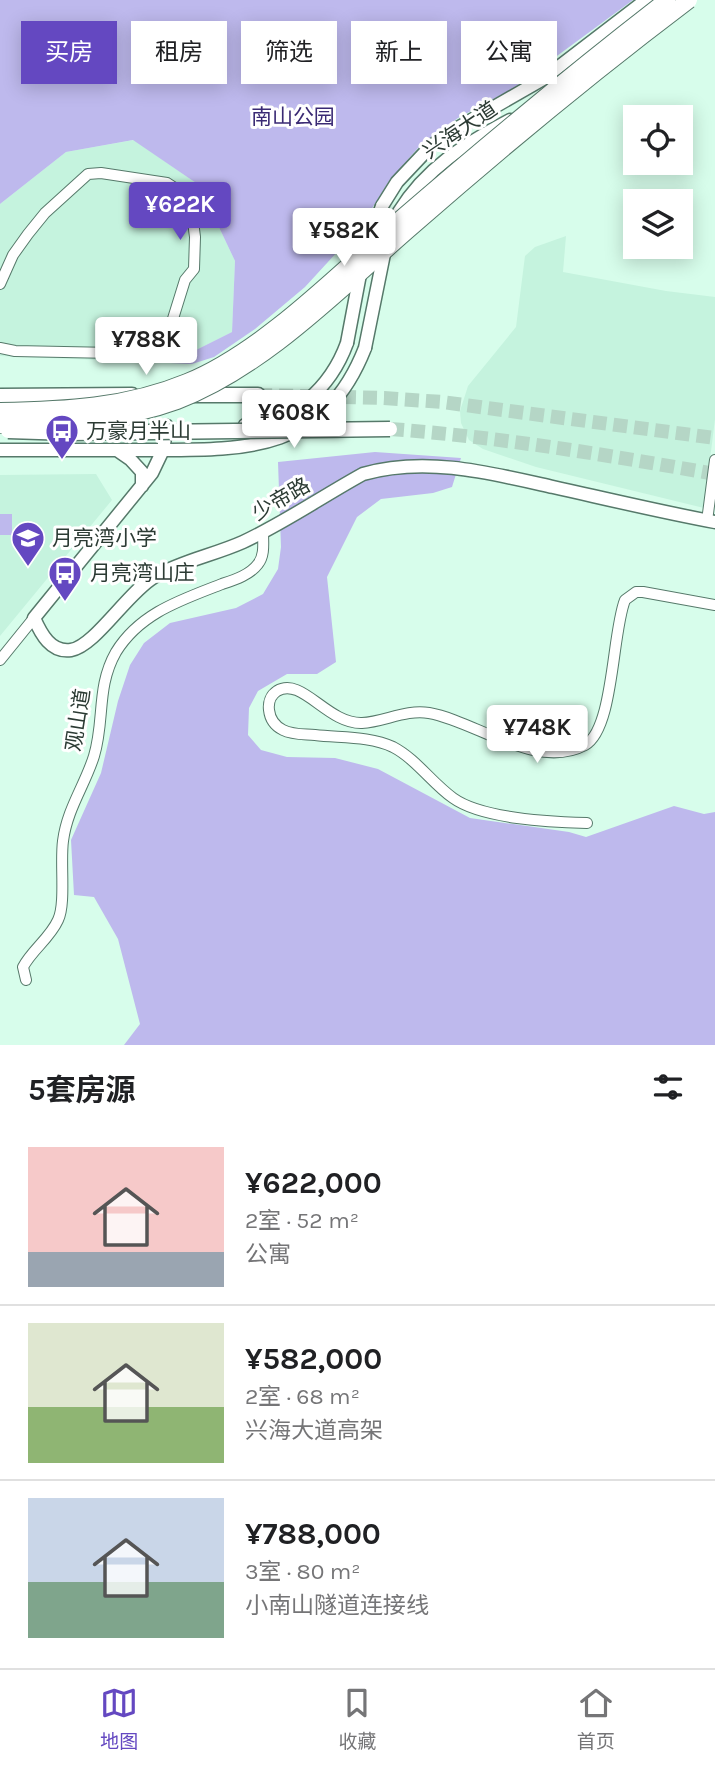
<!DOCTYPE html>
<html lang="zh">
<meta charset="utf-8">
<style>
:root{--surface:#fff;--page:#f2f2f2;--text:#202124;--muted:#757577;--line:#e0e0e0;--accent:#6448c1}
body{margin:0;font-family:Karla,"Noto Sans SC",sans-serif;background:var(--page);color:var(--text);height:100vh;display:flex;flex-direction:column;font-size:26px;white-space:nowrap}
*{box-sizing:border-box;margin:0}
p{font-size:23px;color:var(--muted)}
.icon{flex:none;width:38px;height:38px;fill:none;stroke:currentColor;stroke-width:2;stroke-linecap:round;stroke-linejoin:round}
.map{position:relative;height:1045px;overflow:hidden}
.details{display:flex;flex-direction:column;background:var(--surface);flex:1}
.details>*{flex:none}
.banner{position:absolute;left:21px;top:21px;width:674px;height:63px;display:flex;gap:14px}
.controls{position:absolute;left:623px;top:105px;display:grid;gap:14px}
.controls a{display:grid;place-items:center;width:70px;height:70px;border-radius:0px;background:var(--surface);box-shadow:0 4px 18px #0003;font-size:35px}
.price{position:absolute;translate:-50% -60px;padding:0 16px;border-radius:7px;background:#fff;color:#222;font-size:23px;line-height:46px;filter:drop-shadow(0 2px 4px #0008)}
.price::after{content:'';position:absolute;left:50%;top:42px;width:21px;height:16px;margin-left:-10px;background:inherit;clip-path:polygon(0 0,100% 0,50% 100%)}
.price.on{background:var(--accent);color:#fff}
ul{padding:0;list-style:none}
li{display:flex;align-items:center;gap:21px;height:175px;padding:0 28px}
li+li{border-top:2px solid var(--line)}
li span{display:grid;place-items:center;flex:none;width:196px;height:140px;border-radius:0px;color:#555}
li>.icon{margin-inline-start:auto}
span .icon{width:84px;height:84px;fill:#fffc;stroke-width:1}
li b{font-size:30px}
h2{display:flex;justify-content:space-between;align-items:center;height:84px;padding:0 28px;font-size:30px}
.pill{padding:0 24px;border-radius:0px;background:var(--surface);box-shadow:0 4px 18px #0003;font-size:24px;line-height:63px}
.pill.on{background:var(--accent);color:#fff}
.menu{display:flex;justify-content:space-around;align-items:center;height:98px;border-top:2px solid var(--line);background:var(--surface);font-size:19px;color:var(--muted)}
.menu a{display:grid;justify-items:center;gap:4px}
.menu .on{color:var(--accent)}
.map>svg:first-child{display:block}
.built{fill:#c5f3de}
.green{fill:#beb9ed}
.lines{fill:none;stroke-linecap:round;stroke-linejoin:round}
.secondary-tunnel{stroke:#b5d6c6;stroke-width:14;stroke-dasharray:14 7;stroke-linecap:butt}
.minor-casing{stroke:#56796a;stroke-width:12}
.tertiary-casing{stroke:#56796a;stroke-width:15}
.secondary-casing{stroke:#56796a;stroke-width:17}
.minor{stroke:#fff;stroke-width:10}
.tertiary{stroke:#fff;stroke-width:12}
.secondary{stroke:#fff;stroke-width:14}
.tertiary-bridge-casing{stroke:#56796a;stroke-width:15;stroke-linecap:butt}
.secondary-bridge-casing{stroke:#56796a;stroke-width:17;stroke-linecap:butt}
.primary-bridge-casing{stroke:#56796a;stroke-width:18;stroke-linecap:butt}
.tertiary-bridge{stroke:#fff;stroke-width:12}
.secondary-bridge{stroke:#fff;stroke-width:14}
.primary-bridge{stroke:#fff;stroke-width:16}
.labels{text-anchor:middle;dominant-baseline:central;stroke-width:6;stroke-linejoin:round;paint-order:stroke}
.park-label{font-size:21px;fill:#3a2a74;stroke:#fff}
.street-label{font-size:21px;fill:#2c3b34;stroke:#fff}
.poi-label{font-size:21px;fill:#2c3b34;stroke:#fff;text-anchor:start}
</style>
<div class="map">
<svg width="715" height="1045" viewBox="0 0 715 1045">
<rect width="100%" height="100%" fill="#d7fdeb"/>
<path class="built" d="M134,140L199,185L235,261L232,332L170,363L0,356V204L66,152Z
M566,236L563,272L666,291L715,297V419L704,508L536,467L483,449L469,440L461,423L460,411L468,386L516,327L525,256L535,247Z
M96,474L112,500L0,636V475Z"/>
<path class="green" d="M0,0H633L512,89L458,118L418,148L389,181L361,226L305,287L255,329L214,357L192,364L170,363L232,332L235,261L199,185L133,140L66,152L0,204Z
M375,452L461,458L452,487L433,493L381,499L357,517L327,577L336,662L317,674H287L258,691L249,708L248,735L261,750L287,757L335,758L378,769L470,818L569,832L586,837L674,806L704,814L715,812V1045H124L140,1024L118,939L94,897L74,895L71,840L101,773L118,701L130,665L144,643L170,623L236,608L263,594L278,569L281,547L278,462Z
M0,514H12V535H0Z"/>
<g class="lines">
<path class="secondary-tunnel" d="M258,395L384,398L442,402L715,438
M390,429C500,437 607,455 715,474"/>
<defs>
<path id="minor" d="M0,284L13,255L28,234L45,213L88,174L101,173L167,183L190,198L195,237L194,269L185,280L162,354L15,351L0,348
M707,521L715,460
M0,660L34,618
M587,823C551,822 482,819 453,798C432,783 416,759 393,747C370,736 340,738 315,735C304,734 293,735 283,730C275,726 270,719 269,710C268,702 271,695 277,691C302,676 327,724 362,723C384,722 406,709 429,713C476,721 536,771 585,745C614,729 612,632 625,600L636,592H643L715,605
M26,980L23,967C32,950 50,938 58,920C66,904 60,862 63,841C67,809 85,785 94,756C105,720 96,687 116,652C140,613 181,600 222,584C234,580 250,575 258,564C265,555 263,543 263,532"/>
<path id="tertiary" d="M382,206L397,182L430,147L449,133L543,79L646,0
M399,212C426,168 465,144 510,120
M245,425C293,423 331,387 347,343
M167,426L163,450L152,473L34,618C41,634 51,653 71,650C95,646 127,593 154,577C181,561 214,555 243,542C284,523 323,496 363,474C426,456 491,473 553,487C607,499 661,512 715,522
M0,450C48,450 96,450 144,450C241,450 323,455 365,348
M117,450L130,459L142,472V486"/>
<path id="secondary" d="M194,395H258
M0,396L132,395"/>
</defs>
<use href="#minor" class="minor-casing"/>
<use href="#tertiary" class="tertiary-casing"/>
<use href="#secondary" class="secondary-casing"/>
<use href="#minor" class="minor"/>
<use href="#tertiary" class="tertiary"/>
<use href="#secondary" class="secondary"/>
<defs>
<path id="tertiary-bridge" d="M365,252L382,206
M347,343L361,269
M365,348L385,249"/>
<path id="secondary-bridge" d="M8,431L70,433L390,429"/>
<path id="primary-bridge" d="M0,411C64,410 127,407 187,382C261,352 337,275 397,222C485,146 575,71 667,0
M0,425C60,423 120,422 177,401C266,367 343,286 414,225C503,147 595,71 689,0"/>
</defs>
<use href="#tertiary-bridge" class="tertiary-bridge-casing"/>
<use href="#secondary-bridge" class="secondary-bridge-casing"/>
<use href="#primary-bridge" class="primary-bridge-casing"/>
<use href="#tertiary-bridge" class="tertiary-bridge"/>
<use href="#secondary-bridge" class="secondary-bridge"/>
<use href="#primary-bridge" class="primary-bridge"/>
</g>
<defs>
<symbol id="bus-pin" viewBox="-11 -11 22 30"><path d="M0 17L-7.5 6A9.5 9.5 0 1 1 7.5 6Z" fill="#6448c1" stroke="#fff"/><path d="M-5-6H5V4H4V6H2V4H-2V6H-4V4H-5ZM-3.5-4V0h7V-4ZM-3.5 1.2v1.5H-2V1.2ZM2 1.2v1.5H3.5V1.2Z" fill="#fff"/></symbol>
<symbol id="school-pin" viewBox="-11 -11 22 30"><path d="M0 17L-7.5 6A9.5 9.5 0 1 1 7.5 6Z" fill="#6448c1" stroke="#fff"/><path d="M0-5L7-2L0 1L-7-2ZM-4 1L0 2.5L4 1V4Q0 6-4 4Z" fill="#fff"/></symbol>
</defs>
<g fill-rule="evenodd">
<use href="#bus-pin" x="43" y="412" width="38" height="52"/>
<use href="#school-pin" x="9" y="519" width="38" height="52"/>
<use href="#bus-pin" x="46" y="554" width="38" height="52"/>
</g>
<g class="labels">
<g class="park-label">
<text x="293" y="117">南山公园</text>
</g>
<g class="street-label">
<text transform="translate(460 130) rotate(-34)">兴海大道</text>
<text transform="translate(281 499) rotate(-30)">少帝路</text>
<text transform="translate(78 720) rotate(-81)">观山道</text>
</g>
<g class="poi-label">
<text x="86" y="431">万豪月半山</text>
<text x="52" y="538">月亮湾小学</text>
<text x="90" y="573">月亮湾山庄</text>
</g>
</g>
</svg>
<div class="controls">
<a><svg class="icon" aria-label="locate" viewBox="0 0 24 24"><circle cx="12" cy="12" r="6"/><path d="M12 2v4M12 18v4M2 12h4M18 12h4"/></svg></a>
<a><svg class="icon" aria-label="layers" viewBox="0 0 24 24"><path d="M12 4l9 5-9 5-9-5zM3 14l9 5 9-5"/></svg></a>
</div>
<b class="price on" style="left:180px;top:242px">¥622K</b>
<b class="price" style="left:344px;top:268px">¥582K</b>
<b class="price" style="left:146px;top:377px">¥788K</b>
<b class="price" style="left:294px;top:450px">¥608K</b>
<b class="price" style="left:537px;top:765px">¥748K</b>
<div class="banner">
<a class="pill on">买房</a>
<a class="pill">租房</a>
<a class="pill">筛选</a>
<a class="pill">新上</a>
<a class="pill">公寓</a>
</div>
</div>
<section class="details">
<h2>5套房源<svg class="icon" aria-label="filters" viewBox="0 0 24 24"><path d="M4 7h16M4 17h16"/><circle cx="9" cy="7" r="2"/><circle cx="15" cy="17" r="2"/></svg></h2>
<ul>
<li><span style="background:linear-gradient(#f6c9c9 75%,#9aa5b1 0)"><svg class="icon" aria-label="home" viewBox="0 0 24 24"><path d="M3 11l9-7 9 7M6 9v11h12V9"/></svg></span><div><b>¥622,000</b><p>2室 · 52 m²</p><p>公寓</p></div></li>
<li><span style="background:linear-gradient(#dfe7d0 60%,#8fb573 0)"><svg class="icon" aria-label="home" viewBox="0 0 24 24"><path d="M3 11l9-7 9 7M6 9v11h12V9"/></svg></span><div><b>¥582,000</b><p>2室 · 68 m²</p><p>兴海大道高架</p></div></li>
<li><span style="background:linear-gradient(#c9d6e8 60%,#7fa58c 0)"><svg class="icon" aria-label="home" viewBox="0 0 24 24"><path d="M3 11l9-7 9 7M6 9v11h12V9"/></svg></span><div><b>¥788,000</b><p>3室 · 80 m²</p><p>小南山隧道连接线</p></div></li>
</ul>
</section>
<nav class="menu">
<a class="on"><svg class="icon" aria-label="map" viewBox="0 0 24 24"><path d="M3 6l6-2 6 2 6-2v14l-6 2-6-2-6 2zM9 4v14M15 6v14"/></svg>地图</a>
<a><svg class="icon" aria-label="saved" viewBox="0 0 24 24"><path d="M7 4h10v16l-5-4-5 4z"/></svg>收藏</a>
<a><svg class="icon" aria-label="home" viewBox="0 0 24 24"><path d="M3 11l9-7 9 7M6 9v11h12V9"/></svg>首页</a>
</nav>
